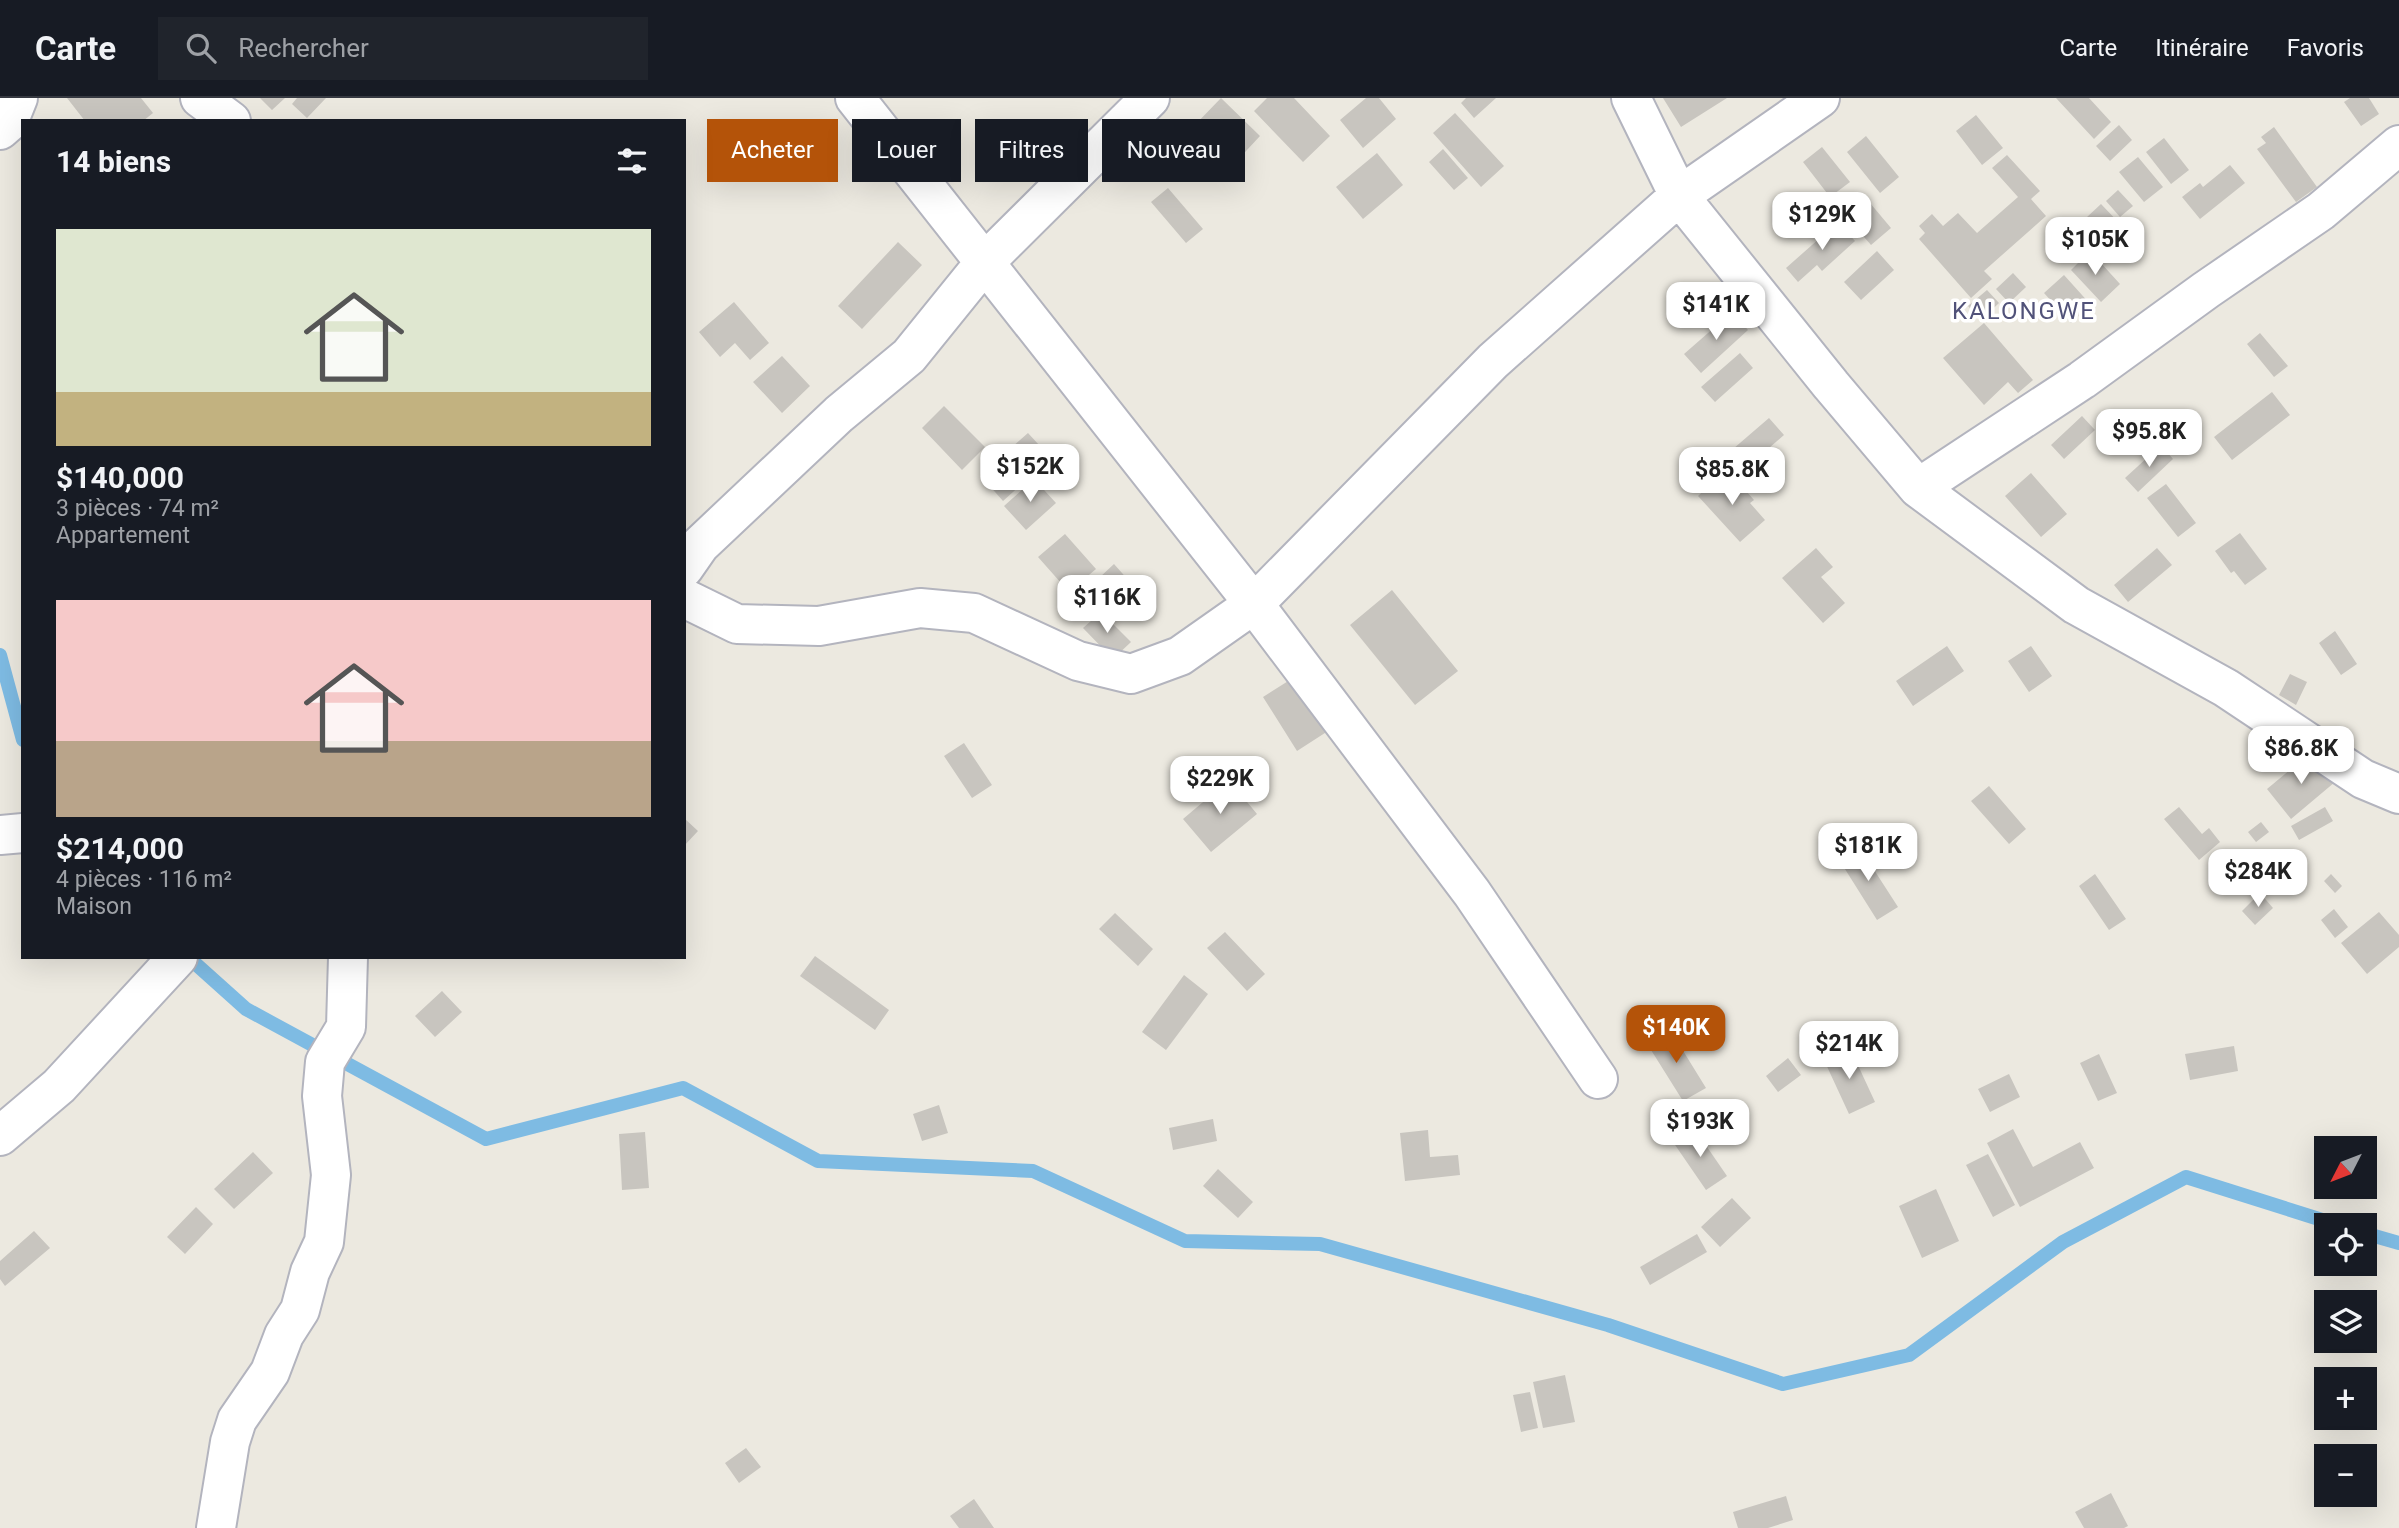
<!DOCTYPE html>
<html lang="fr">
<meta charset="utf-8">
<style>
:root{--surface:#171b24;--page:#20242c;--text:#f1f3f6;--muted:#9ea1a6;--line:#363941;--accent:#b45309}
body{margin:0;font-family:Roboto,sans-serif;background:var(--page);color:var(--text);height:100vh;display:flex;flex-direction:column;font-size:26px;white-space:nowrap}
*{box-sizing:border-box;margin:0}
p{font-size:23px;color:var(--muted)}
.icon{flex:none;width:38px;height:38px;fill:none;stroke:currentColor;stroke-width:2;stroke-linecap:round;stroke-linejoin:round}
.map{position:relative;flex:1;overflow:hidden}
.side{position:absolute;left:21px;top:21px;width:665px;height:840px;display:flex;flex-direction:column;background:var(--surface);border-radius:0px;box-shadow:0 7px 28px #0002}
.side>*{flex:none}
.hud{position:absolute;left:707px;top:21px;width:665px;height:63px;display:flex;gap:14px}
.needle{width:46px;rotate:228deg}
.tools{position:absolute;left:2314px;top:1038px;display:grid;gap:14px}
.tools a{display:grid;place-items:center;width:63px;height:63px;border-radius:0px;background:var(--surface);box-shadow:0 7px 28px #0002;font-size:35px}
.price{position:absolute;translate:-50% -60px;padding:0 16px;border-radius:14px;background:#fff;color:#222;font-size:23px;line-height:46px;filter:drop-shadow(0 2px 4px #0008)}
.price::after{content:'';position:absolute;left:50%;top:42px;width:21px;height:16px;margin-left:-10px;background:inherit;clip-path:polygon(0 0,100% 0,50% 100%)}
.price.active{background:var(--accent);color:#fff}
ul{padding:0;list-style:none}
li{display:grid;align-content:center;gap:14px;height:371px;padding:0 35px}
li span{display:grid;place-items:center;height:217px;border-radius:0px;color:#555}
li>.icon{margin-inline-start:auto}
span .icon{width:126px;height:126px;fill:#fffc;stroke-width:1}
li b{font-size:30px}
h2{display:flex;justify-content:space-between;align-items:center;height:84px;padding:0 35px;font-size:30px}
.chip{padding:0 24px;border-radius:0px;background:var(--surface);box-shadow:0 7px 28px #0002;font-size:24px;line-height:63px}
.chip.active{background:var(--accent);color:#fff}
header{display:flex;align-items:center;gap:42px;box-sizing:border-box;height:98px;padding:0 35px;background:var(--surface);border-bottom:2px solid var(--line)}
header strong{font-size:33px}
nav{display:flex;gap:38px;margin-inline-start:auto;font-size:24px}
.search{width:490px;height:63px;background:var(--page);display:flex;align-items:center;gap:18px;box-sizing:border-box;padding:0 24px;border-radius:0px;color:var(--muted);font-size:26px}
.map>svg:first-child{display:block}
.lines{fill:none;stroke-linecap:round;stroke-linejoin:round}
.stream{stroke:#7ebbe3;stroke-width:14}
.building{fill:#c8c5bf}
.minor-casing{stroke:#b3b4be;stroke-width:42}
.minor{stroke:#fff;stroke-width:38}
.labels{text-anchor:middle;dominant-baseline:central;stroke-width:7;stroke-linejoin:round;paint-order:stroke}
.quarter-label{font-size:24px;letter-spacing:2px;fill:#515279;stroke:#fff}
</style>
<header>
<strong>Carte</strong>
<div class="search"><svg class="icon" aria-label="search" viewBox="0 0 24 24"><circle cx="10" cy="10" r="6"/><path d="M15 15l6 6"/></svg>Rechercher</div>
<nav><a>Carte</a><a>Itinéraire</a><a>Favoris</a></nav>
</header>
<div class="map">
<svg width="2399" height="1430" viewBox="0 0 2399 1430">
<rect width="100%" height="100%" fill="#ece9e0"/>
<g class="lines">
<path class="stream" d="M0,557L23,642
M188,859L246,911L486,1041L683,990L818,1063L1033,1073L1185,1143L1320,1146L1608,1227L1783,1286L1909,1257L2063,1144L2186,1079L2338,1127
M2364,1135L2399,1145"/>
</g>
<path class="building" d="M67,0H141L153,15L143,23H85Z
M260,0H285L272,12Z
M297,0H326L307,20L292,6Z
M1221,0L1260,38L1233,67L1193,29Z
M1267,0H1294L1330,38L1303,64L1254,13Z
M1366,0H1379L1396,21L1363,50L1340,22Z
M1466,0H1496L1474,20L1461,5Z
M1663,0H1727L1681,29Z
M2056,0H2089L2111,24L2094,41Z
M2350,0H2369L2379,16L2361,28L2344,4Z
M1455,15L1504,68L1481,89L1433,35Z
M1976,17L2003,50L1982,67L1956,33Z
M2119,27L2132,42L2110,63L2096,48Z
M2274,29L2317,89L2296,104L2257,51L2266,45L2261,39Z
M1866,38L1899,79L1880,95L1847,54Z
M2164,40L2189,72L2171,86L2146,54Z
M1822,49L1850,84L1830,99L1803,64Z
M1443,51L1468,80L1454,92L1429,64Z
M1377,55L1403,87L1363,121L1336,89Z
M2007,57L2040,93L2031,101L2046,118L1984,173L1992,181L1971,200L1919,141L1925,135L1919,128L1932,116L1943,128L1958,115L1977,135L2018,99L1992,70Z
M2138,59L2163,89L2144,104L2119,74Z
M2230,67L2245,85L2200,121L2182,99L2200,85L2203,89Z
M1168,90L1203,131L1186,145L1151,104Z
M2118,92L2133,108L2120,119L2106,103Z
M1865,99L1891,130L1871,147L1844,116Z
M2101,106L2123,129L2096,156L2073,132Z
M1838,124L1855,143L1822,173L1817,167L1798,184L1786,170Z
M898,144L922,167L862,231L838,208Z
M1877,153L1894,172L1861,202L1844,184Z
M2090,153L2120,186L2101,204L2071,172Z
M2013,175L2026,189L2009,205L1996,191Z
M2064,177L2091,207L2071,225L2044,195Z
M1987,192L1999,205L1981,222L1968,208Z
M734,204L769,245L750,262L735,245L720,259L699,234Z
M1732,214L1748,232L1701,275L1684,256Z
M1984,225L2033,282L2018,295L2008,284L1984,307L1943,260Z
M2260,235L2288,268L2274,279L2247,246Z
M1740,255L1753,270L1715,304L1701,289Z
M782,258L810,288L782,315L753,284Z
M2272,294L2290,317L2232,362L2214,339Z
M944,308L985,349L962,372L922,330Z
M2082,318L2095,332L2064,361L2051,347Z
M1769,320L1784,337L1741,374L1726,357Z
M1028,335L1051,360L1003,403L980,377Z
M2161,347L2173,361L2138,394L2125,380Z
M1723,374L1737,389L1740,386L1754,402L1750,405L1765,422L1740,444L1698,398Z
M2031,375L2067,416L2041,439L2005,398Z
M1034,381L1056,405L1026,432L1004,408Z
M2166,386L2196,425L2178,439L2147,400Z
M2240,435L2267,471L2245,487L2234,473L2231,475L2215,453Z
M1065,436L1096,471L1069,494L1038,459Z
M1816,450L1833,469L1821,479L1845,505L1823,525L1782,480Z
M2157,450L2172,467L2128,504L2114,487Z
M1114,466L1138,493L1110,519L1085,493Z
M1392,492L1458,573L1415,607L1350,527Z
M1101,514L1131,544L1113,561L1083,530Z
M2335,533L2357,566L2341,577L2319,545Z
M1947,548L1964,573L1913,608L1896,583Z
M2031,548L2052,578L2029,594L2008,563Z
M2290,576L2307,584L2296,607L2279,597Z
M1293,580L1328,633L1297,653L1263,599Z
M964,645L992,687L972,700L944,658Z
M2310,655L2335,684L2291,721L2267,691Z
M1229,682L1257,716L1211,754L1183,721Z
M1989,688L2026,731L2009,746L1971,703Z
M2179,709L2202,736L2209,730L2220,744L2199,762L2164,721Z
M2325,709L2333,723L2299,742L2291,728Z
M684,720L698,733L684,748Z
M2261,724L2269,734L2256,744L2248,734Z
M1858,747L1898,809L1877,822L1838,760Z
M2095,776L2126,821L2109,832L2079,788Z
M2331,776L2342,788L2335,795L2324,783Z
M2260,795L2273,810L2255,827L2242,813Z
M2334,811L2348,829L2335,840L2321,822Z
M2379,814L2399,837V849L2367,876L2341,845Z
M1115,815L1153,851L1138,868L1099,831Z
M1225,834L1265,876L1247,893L1207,850Z
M815,858L889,912L875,932L800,878Z
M1184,877L1208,896L1166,952L1142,934Z
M442,893L462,914L435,939L415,918Z
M1669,930L1706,990L1683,1003L1646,944Z
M2234,948L2238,973L2190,982L2185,956Z
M1850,950L1875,1004L1849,1016L1824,962Z
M2099,956L2117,995L2098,1003L2080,965Z
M1788,960L1801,977L1778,994L1766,978Z
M2009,976L2020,999L1990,1014L1978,991Z
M939,1007L948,1035L922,1043L913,1016Z
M1213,1021L1217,1043L1173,1052L1169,1030Z
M1694,1030L1727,1078L1706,1092L1673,1044Z
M2013,1031L2033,1069L2080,1044L2094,1070L2020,1109L1987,1045Z
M1428,1032L1430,1059L1458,1057L1460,1077L1405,1083L1400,1035Z
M645,1034L649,1090L622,1092L619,1036Z
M253,1054L273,1075L234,1111L214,1091Z
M1988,1056L2015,1107L1993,1119L1966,1067Z
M1218,1071L1253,1104L1238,1120L1203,1088Z
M1936,1091L1959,1143L1922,1160L1899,1108Z
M1732,1100L1751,1120L1720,1149L1701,1129Z
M196,1109L213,1126L185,1156L167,1139Z
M34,1133L50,1150L5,1188L0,1181V1163Z
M1697,1136L1707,1154L1650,1187L1640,1169Z
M1565,1277L1575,1324L1543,1330L1533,1284Z
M1530,1294L1538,1330L1521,1334L1513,1297Z
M746,1350L761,1369L739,1385L725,1365Z
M2111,1395L2128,1428L2124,1430H2084L2075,1414Z
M1786,1398L1793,1422L1768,1430H1738L1733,1414Z
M974,1401L994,1430H959L950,1418Z"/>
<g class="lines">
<defs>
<path id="minor" d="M200,0L231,23
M855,0L1254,506L1472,795L1598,981
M1631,0L1679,98L1831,287L1918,390L2076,507L2226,590L2363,681L2399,696
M0,32L8,25L18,0
M1918,390L2082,282L2206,192L2321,113L2399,47
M684,470L700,447L839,316L909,258L985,164L1150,0
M684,500L737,526L819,528L920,510L974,515L1078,563L1131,576L1180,558L1254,506L1493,263L1679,98L1820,0
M0,737L23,735
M0,1038L59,988L178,859
M216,1430L230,1344L237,1322L270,1274L284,1237L300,1212L310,1174L324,1144L331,1077L322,998L325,964L346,929L348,859"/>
</defs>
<use href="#minor" class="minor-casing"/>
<use href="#minor" class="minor"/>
</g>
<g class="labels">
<g class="quarter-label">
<text x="2024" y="213">KALONGWE</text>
</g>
</g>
</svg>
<div class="tools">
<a><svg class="needle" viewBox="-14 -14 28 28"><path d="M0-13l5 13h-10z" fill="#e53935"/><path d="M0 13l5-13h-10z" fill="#9ea1a6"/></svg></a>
<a><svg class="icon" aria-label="locate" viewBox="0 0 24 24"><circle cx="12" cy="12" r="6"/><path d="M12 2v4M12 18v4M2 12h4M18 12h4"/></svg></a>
<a><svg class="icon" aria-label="layers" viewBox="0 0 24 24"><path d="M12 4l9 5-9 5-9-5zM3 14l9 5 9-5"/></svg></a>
<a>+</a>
<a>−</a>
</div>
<b class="price" style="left:1822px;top:154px">$129K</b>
<b class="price" style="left:2095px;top:179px">$105K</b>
<b class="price" style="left:1716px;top:244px">$141K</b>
<b class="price" style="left:2149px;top:371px">$95.8K</b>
<b class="price" style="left:1030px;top:406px">$152K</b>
<b class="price" style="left:1732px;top:409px">$85.8K</b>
<b class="price" style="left:1107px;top:537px">$116K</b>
<b class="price" style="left:2301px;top:688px">$86.8K</b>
<b class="price" style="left:1220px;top:718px">$229K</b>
<b class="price" style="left:1868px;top:785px">$181K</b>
<b class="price" style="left:2258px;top:811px">$284K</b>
<b class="price active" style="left:1676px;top:967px">$140K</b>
<b class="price" style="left:1849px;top:983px">$214K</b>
<b class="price" style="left:1700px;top:1061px">$193K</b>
<div class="hud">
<a class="chip active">Acheter</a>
<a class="chip">Louer</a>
<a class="chip">Filtres</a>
<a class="chip">Nouveau</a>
</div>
<section class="side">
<h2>14 biens<svg class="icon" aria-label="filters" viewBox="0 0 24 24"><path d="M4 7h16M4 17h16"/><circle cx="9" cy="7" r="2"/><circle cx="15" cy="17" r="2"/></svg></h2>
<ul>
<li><span style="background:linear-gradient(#dfe7d0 75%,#c2b280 0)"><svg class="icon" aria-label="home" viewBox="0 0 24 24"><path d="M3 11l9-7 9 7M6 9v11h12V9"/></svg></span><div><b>$140,000</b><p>3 pièces · 74 m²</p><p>Appartement</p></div></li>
<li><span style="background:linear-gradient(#f6c9c9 65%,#b9a48a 0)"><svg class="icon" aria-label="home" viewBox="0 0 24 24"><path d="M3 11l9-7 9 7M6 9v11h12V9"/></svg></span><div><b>$214,000</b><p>4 pièces · 116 m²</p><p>Maison</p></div></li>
</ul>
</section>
</div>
